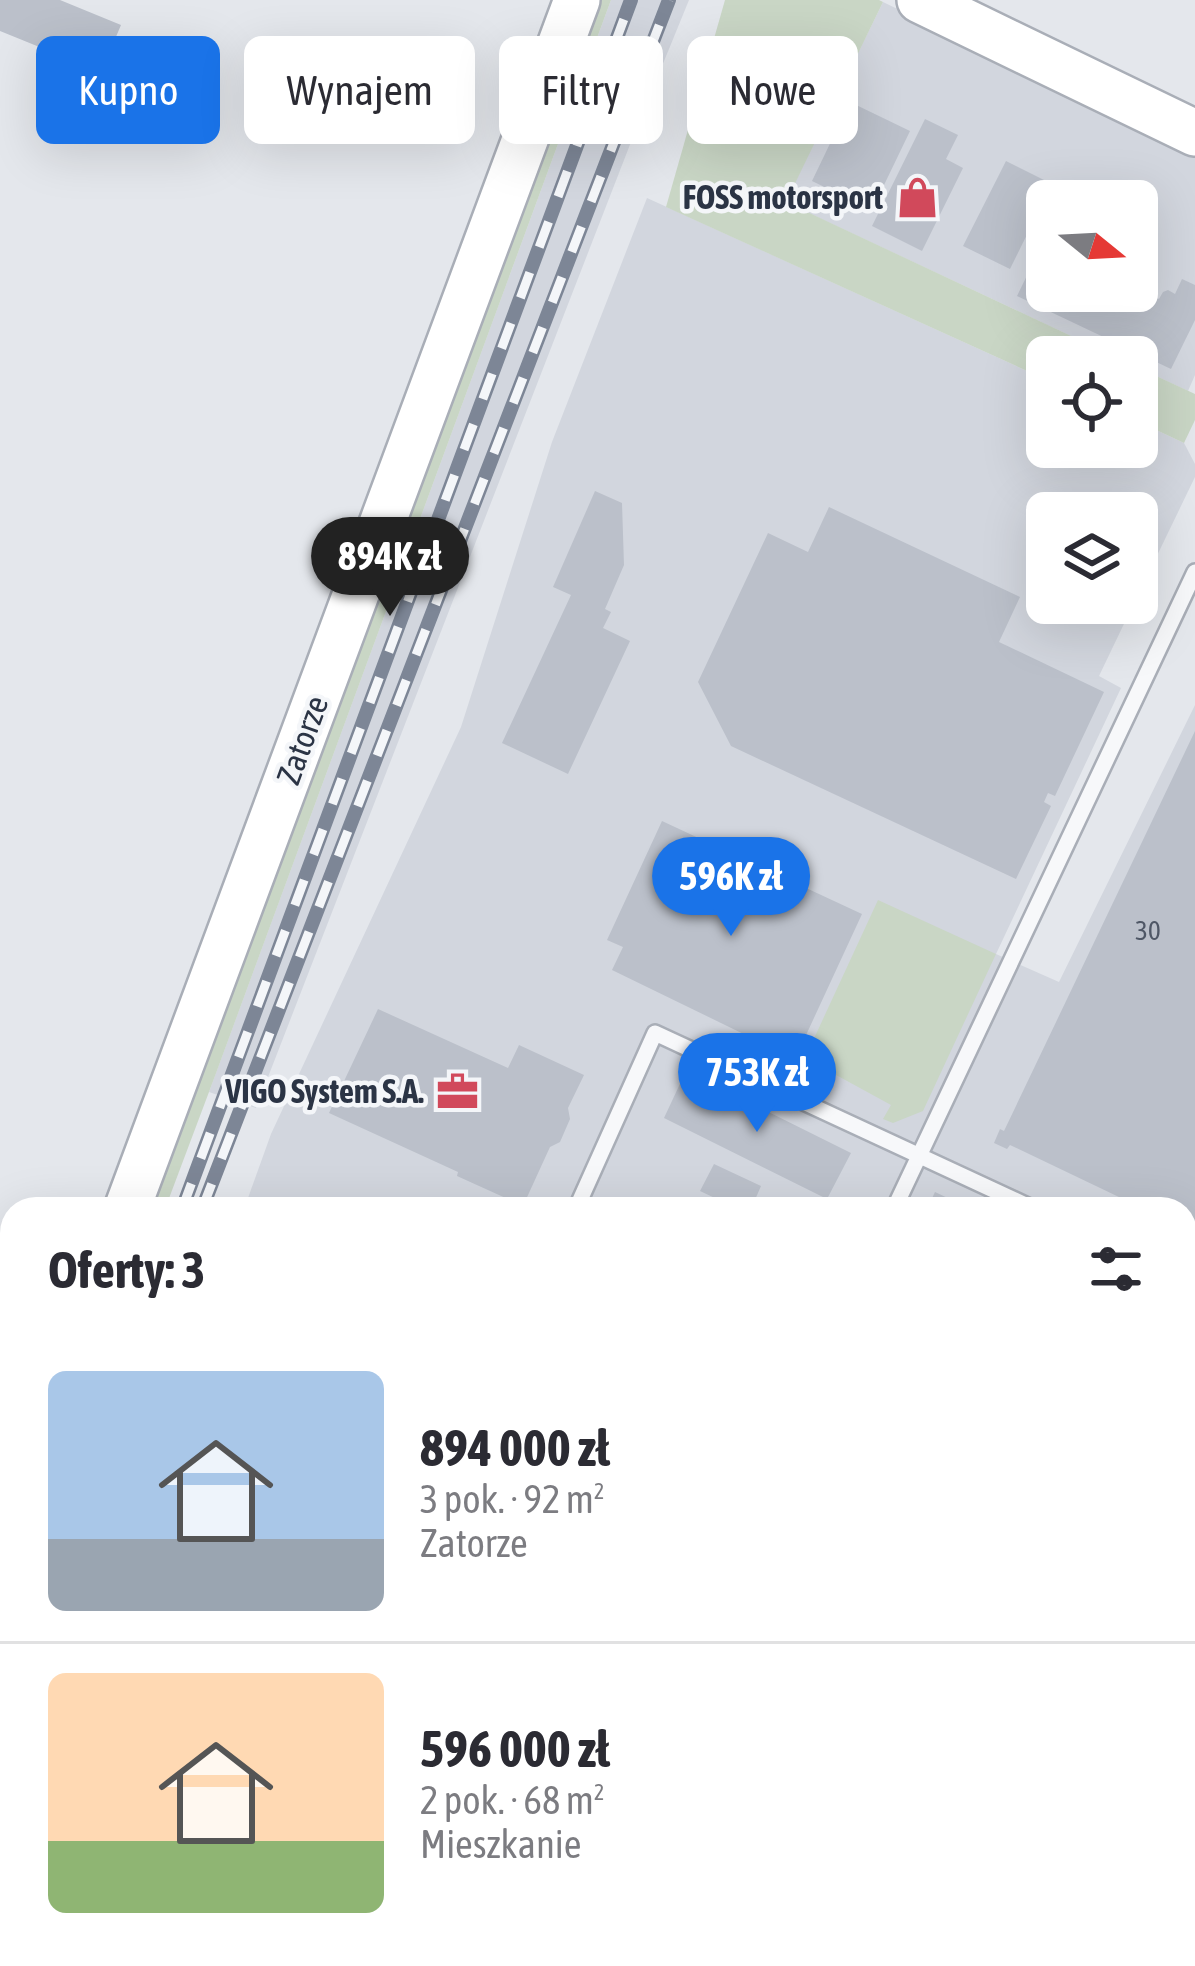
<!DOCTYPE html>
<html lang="pl">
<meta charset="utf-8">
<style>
:root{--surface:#fff;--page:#f7f7f7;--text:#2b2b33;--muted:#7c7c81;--line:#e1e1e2;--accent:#1a73e8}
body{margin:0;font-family:"Asap Condensed",sans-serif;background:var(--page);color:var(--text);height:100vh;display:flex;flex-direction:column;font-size:45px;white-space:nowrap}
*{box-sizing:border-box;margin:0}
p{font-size:39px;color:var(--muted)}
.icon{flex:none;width:66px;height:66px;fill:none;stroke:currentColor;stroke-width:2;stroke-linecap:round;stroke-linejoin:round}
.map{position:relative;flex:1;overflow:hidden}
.sheet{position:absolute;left:0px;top:1197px;width:1197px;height:771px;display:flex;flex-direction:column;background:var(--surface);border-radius:36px 36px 0 0;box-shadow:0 12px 48px #0002}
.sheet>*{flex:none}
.top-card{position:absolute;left:36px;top:36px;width:1125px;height:108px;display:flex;gap:24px}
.needle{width:78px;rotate:108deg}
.controls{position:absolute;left:1026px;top:180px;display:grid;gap:24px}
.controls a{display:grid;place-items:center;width:132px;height:132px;border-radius:18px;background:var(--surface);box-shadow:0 12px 48px #0002;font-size:60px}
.price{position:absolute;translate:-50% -102px;padding:0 27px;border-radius:42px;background:var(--accent);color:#fff;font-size:39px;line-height:78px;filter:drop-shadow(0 3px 6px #0008)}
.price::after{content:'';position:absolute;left:50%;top:72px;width:36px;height:27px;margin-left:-18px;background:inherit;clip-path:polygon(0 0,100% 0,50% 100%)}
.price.current{background:#222;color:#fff}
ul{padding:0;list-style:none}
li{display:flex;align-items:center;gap:36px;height:300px;padding:0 48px}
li+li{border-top:3px solid var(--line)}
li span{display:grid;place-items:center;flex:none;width:336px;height:240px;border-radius:18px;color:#555}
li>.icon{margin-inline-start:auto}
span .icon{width:144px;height:144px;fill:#fffc;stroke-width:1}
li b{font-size:51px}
h2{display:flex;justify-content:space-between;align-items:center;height:144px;padding:0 48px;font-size:51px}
.tag{padding:0 42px;border-radius:18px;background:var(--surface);box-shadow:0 12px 48px #0002;font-size:42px;line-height:108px}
.tag.current{background:var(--accent);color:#fff}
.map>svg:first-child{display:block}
.built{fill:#d2d6de;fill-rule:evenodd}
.green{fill:#c9d6c5}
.building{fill:#bbc0ca}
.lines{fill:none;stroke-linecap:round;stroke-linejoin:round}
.lane-casing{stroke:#a9aeb7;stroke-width:20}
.secondary-casing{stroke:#a9aeb7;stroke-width:50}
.lane{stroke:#f7f8fa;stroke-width:15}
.secondary{stroke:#fff;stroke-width:45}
.rail-casing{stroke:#7d8696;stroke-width:14}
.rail{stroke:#f4f6f9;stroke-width:9;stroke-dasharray:27;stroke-linecap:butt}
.labels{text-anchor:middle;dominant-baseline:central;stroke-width:9;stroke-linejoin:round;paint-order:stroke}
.number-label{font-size:27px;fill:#4f5766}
.poi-label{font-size:33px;font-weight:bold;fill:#2b3445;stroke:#f4f6f9;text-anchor:end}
.street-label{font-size:33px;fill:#2b3445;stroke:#f4f6f9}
</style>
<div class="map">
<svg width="1195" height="1966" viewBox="0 0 1195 1966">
<rect width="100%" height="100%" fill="#e4e7ec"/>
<path class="built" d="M611,0H689L631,142L256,1108L209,1092Z
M883,2L1195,153V375L1188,391L1137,367V357H1116L785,202ZM1047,201H1137V291H1047Z
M647,198L1047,380V447H1137V421L1184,443L1195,464V477L1137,597V513H1047V603H1134L1099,676L1121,688L996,954L1059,982L1195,705V1966H0V1825L12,1792V1956H1185V1209H244L271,1134L461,727L552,442Z"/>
<path class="green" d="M595,0H611L215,1076L165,1209H148Z
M725,0H879L883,2L786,202L1116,357H1047V380L666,207Z
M1137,367L1195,394V420L1184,443L1137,421Z
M878,900L996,954L923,1111L893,1123L883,1119L891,1105L805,1058Z"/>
<path class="building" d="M0,0H60L121,25L101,72L0,31Z
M850,102L910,131L872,210L812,181Z
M925,119L958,135L946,159L963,168L922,251L872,226Z
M1006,161L1052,184L1010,269L963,246Z
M1035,259L1047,264V291H1137V288L1159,299L1163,292L1168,290L1175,294L1182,279L1195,285V320L1171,369L1017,296Z
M595,491L622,503L624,565L605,609L611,612L603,628L630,641L568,774L502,743L571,595L553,587Z
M829,507L1020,597L999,642L1104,692L1055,796L1048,793L1044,802L1051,806L1016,879L731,746L698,682L768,533L808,552Z
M1195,731V1233L1185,1228V1209H1144L1010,1145L1007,1149L994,1143L1000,1129L1004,1131Z
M662,821L862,914L795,1059L612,970L623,947L607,940Z
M378,1009L508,1068L519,1045L584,1075L568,1108L570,1119L560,1142L550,1147L523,1206L457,1176L458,1172L329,1113Z
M686,1071L851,1153L827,1199L664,1118Z
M714,1164L761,1186L751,1209H738L700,1191Z
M935,1192L971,1209H927Z
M1185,1310L1195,1315V1756L1185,1751Z
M225,1956H388L383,1966H246Z
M571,1956H695L690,1966H566Z
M902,1956H1047L1042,1966H898Z"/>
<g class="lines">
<defs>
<path id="lane" d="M576,1209L655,1033L1034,1209
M894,1209L1195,572
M1185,1282L1195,1287
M1185,1778L1195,1783
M446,1956L467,1966
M1152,1956L1173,1966
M107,1966L111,1956
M533,1966L538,1956
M870,1966L875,1956"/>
<path id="secondary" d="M920,0L1195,133
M127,1209L577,0
M0,1549L12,1517"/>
</defs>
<use href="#lane" class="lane-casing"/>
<use href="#secondary" class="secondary-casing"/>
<use href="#lane" class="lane"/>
<use href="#secondary" class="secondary"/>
<defs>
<path id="rail" d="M182,1209L631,0
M202,1209L669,0
M0,1694L12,1662
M0,1749L12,1717"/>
</defs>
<use href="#rail" class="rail-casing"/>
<use href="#rail" class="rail"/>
</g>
<defs>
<symbol id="shop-bare" viewBox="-9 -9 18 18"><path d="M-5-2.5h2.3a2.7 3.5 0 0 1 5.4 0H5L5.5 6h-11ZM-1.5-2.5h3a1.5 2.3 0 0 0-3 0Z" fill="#d1495b" stroke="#f4f6f9" stroke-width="2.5" paint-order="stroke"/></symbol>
<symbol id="office-bare" viewBox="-9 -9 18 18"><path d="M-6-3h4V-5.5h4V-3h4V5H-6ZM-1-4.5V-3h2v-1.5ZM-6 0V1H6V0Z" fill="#d1495b" stroke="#f4f6f9" stroke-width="2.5" paint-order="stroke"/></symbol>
</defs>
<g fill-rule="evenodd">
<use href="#shop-bare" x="888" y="168" width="59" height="59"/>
<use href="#office-bare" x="428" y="1062" width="59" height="59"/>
</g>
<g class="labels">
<g class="number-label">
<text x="1148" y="930">30</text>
</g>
<g class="poi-label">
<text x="883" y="197">FOSS motorsport</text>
<text x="424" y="1091">VIGO System S.A.</text>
</g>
<g class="street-label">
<text transform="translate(302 740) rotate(-70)">Zatorze</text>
</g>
</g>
</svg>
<div class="controls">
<a><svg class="needle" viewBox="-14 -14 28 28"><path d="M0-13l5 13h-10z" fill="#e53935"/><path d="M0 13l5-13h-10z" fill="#7c7c81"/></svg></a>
<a><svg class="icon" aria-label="locate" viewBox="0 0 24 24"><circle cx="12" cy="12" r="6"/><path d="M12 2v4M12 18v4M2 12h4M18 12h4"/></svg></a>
<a><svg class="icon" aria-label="layers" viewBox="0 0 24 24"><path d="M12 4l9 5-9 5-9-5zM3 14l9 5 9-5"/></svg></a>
</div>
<b class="price current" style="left:390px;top:619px">894K zł</b>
<b class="price" style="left:731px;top:939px">596K zł</b>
<b class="price" style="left:757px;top:1135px">753K zł</b>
<div class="top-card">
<a class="tag current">Kupno</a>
<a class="tag">Wynajem</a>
<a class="tag">Filtry</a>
<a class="tag">Nowe</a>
</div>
<section class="sheet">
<h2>Oferty: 3<svg class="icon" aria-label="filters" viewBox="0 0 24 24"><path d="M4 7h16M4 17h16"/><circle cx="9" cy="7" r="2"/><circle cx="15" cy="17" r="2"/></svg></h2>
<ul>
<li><span style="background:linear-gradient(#a9c7e8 70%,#9aa5b1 0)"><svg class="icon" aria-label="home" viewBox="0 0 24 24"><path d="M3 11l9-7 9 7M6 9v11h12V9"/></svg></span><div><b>894 000 zł</b><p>3 pok. · 92 m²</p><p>Zatorze</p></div></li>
<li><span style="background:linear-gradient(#ffd9b3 70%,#8fb573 0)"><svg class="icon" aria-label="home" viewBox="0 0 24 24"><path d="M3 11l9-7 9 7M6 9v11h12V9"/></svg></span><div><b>596 000 zł</b><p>2 pok. · 68 m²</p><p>Mieszkanie</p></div></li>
</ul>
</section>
</div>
